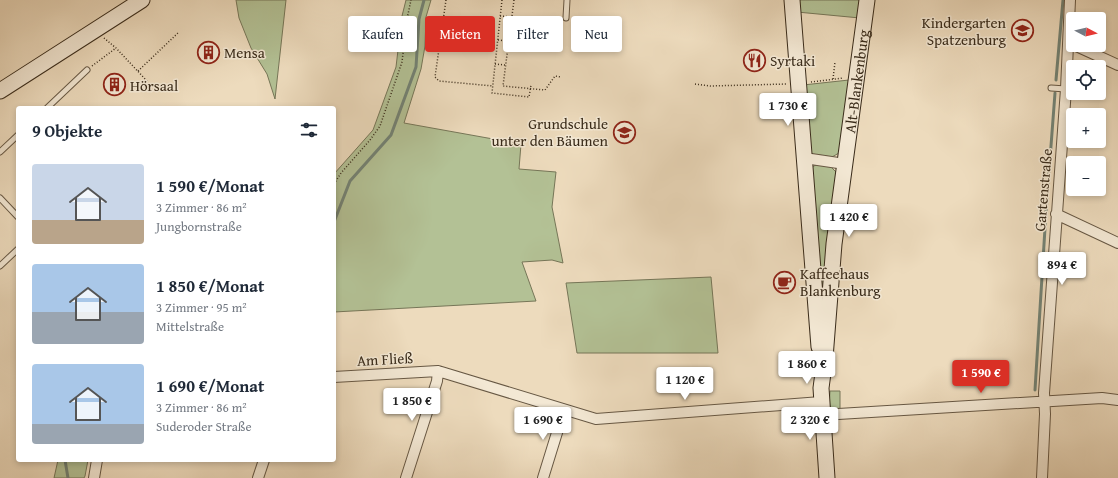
<!DOCTYPE html>
<html lang="de">
<meta charset="utf-8">
<style>
:root{--surface:#fff;--page:#f6f6f7;--text:#1f2937;--muted:#747a83;--accent:#d93025}
body{margin:0;font-family:"Gentium Book Plus",serif;background:var(--page);color:var(--text);height:100vh;display:flex;flex-direction:column;font-size:15px;white-space:nowrap}
*{box-sizing:border-box;margin:0}
p{font-size:13px;color:var(--muted)}
.icon{flex:none;width:22px;height:22px;fill:none;stroke:currentColor;stroke-width:2;stroke-linecap:round;stroke-linejoin:round}
.map{position:relative;flex:1;overflow:hidden}
.panel{position:absolute;left:16px;top:106px;width:320px;height:356px;display:flex;flex-direction:column;background:var(--surface);border-radius:4px;box-shadow:0 2px 6px #0003}
.panel>*{flex:none}
.top-card{position:absolute;left:348px;top:16px;width:380px;height:36px;display:flex;gap:8px}
.needle{width:26px;rotate:97deg}
.fabs{position:absolute;left:1066px;top:12px;display:grid;gap:8px}
.fabs a{display:grid;place-items:center;width:40px;height:40px;border-radius:4px;background:var(--surface);box-shadow:0 2px 6px #0003;font-size:20px}
.price{position:absolute;translate:-50% -34px;padding:0 9px;border-radius:4px;background:#fff;color:#222;font-size:13px;line-height:26px;filter:drop-shadow(0 1px 2px #0008)}
.price::after{content:'';position:absolute;left:50%;top:24px;width:12px;height:9px;margin-left:-6px;background:inherit;clip-path:polygon(0 0,100% 0,50% 100%)}
.price.on{background:var(--accent);color:#fff}
ul{padding:0;list-style:none}
li{display:flex;align-items:center;gap:12px;height:100px;padding:0 16px}
li span{display:grid;place-items:center;flex:none;width:112px;height:80px;border-radius:4px;color:#555}
li>.icon{margin-inline-start:auto}
span .icon{width:48px;height:48px;fill:#fffc;stroke-width:1}
li b{font-size:17px}
h2{display:flex;justify-content:space-between;align-items:center;height:48px;padding:0 16px;font-size:17px}
.pill{padding:0 14px;border-radius:4px;background:var(--surface);box-shadow:0 2px 6px #0003;font-size:14px;line-height:36px}
.pill.on{background:var(--accent);color:#fff}
.map>svg:first-child{display:block}
.green{fill:#b3c195;stroke:#767658}
.lines{fill:none;stroke-linecap:round;stroke-linejoin:round}
.stream{stroke:#738274;stroke-width:3}
.lane-casing{stroke:#675844;stroke-width:7}
.street-casing{stroke:#675844;stroke-width:12}
.secondary-casing{stroke:#3a2c1b;stroke-width:17}
.path{stroke:#3a2c1b;stroke-width:1.5;stroke-dasharray:1 2;stroke-linecap:butt}
.lane{stroke:#f3e8d4;stroke-width:5}
.street{stroke:#f3e8d4;stroke-width:10}
.secondary{stroke:#f3e8d4;stroke-width:15}
.labels{text-anchor:middle;dominant-baseline:central;stroke-width:3;stroke-linejoin:round;paint-order:stroke}
.poi-label{font-size:15px;fill:#3a2c1b;stroke:#f3e8d4;text-anchor:start}
.street-label{font-size:15px;fill:#3a2c1b;stroke:#f3e8d4}
</style>
<div class="map">
<svg width="1118" height="478" viewBox="0 0 1118 478">
<rect width="100%" height="100%" fill="#eddbbd"/>
<filter id="stains"><feTurbulence type="fractalNoise" baseFrequency=".005" numOctaves="4"/><feColorMatrix values="0 0 0 0 .2 0 0 0 0 .09 0 0 0 0 .02 0 0 0 .5 -.17"/></filter>
<radialGradient id="worn" r=".72"><stop offset=".6" stop-color="#630" stop-opacity="0"/><stop offset="1" stop-color="#630" stop-opacity=".3"/></radialGradient>
<path class="green" d="M236,0H286L275,99L267,74L251,48L239,18Z
M406,0H431L426,17L425,46L421,69L404,123L521,144L519,169L556,172L552,207L563,263L552,260L522,262L536,301L334,312V174L373,130L396,67L402,16Z
M799,0H861L860,18L797,12Z
M849,80L839,153L832,157L812,154L809,152L803,85Z
M818,164L830,166L838,174L824,327L812,167Z
M711,277L718,353H577L566,283Z
M830,391H840V411L831,409L829,406Z
M58,460H88L85,476L84,478H54Z"/>
<g class="lines">
<path class="stream" d="M1056,80L1063,0
M334,222L350,181L391,135L416,67L419,19L424,0
M1035,390L1046,212L1055,93
M65,460L68,478"/>
<defs>
<path id="lane" d="M566,18L567,0
M1051,88L1066,89
M47,108L87,70
M0,152L18,135
M0,198L18,217
M0,266L18,249"/>
<path id="street" d="M1074,45L1118,65
M804,159H811L845,164
M1056,214L1118,243
M334,377L438,371L596,419L821,402
M822,415L1102,398L1118,400
M94,478L97,460
M258,478L264,460
M406,478L437,381L438,371
M543,478L564,410
M1042,478L1045,414L1044,393L1066,89L1070,0"/>
<g id="secondary">
<path d="M792,0L819,347"/>
<path d="M0,91L142,0"/>
<path id="s1" d="M827,478L821,388L825,358L834,244L867,0"/>
</g>
</defs>
<use href="#lane" class="lane-casing"/>
<use href="#street" class="street-casing"/>
<use href="#secondary" class="secondary-casing"/>
<path class="path" d="M446,0L435,77L439,81L493,86
M502,0L492,93L529,97L531,85
M514,0L503,86L545,90L555,76L561,77
M500,16L512,17
M104,38L116,48L147,81
M498,40L508,41
M495,64L505,65
M92,66L116,48
M138,71L179,32
M833,79L835,62
M811,82L843,78
M695,84L710,86L787,84
M334,184L341,173L370,140L380,126L402,62L407,19L411,0"/>
<use href="#lane" class="lane"/>
<use href="#street" class="street"/>
<use href="#secondary" class="secondary"/>
</g>
<defs>
<symbol id="school-ring" viewBox="-11 -11 22 22"><circle r="9.5" fill="#f3e8d4" stroke="#8f2418" stroke-width="1.5"/><path d="M0-5L7-2L0 1L-7-2ZM-4 1L0 2.5L4 1V4Q0 6-4 4Z" fill="#8f2418"/></symbol>
<symbol id="building-ring" viewBox="-11 -11 22 22"><circle r="9.5" fill="#f3e8d4" stroke="#8f2418" stroke-width="1.5"/><path d="M-4-6H4V6H1V3H-1V6H-4ZM-2.5-4.3h1.7v1.8h-1.7ZM.8-4.3h1.7v1.8H.8ZM-2.5-1h1.7V.8h-1.7ZM.8-1h1.7V.8H.8Z" fill="#8f2418"/></symbol>
<symbol id="restaurant-ring" viewBox="-11 -11 22 22"><circle r="9.5" fill="#f3e8d4" stroke="#8f2418" stroke-width="1.5"/><path d="M-5-6h1v4h1v-4h1v4h1v-4h1v5L-1.5 .5V6h-2V.5L-5-1ZM5-6V6H3V1.5H1.5Q1.5-4 5-6Z" fill="#8f2418"/></symbol>
<symbol id="cafe-ring" viewBox="-11 -11 22 22"><circle r="9.5" fill="#f3e8d4" stroke="#8f2418" stroke-width="1.5"/><path d="M-5.5-4.5H6V0H3Q3 3.5 0 3.5H-2.5Q-5.5 3.5-5.5 0ZM3-3.2v2h1.7v-2ZM-6 4.5H4V6H-6Z" fill="#8f2418"/></symbol>
</defs>
<g fill-rule="evenodd">
<use href="#school-ring" x="1010" y="18" width="25" height="25"/>
<use href="#building-ring" x="196" y="40" width="25" height="25"/>
<use href="#restaurant-ring" x="742" y="48" width="25" height="25"/>
<use href="#building-ring" x="102" y="72" width="25" height="25"/>
<use href="#school-ring" x="612" y="120" width="25" height="25"/>
<use href="#cafe-ring" x="772" y="270" width="25" height="25"/>
</g>
<g class="labels">
<g class="poi-label">
<text x="1006" y="22" text-anchor="end">Kindergarten<tspan x="1006" dy="17">Spatzenburg</tspan></text>
<text x="224" y="52">Mensa</text>
<text x="770" y="60">Syrtaki</text>
<text x="130" y="85">Hörsaal</text>
<text x="608" y="123" text-anchor="end">Grundschule<tspan x="608" dy="17">unter den Bäumen</tspan></text>
<text x="800" y="273">Kaffeehaus<tspan x="800" dy="17">Blankenburg</tspan></text>
</g>
<g class="street-label">
<text stroke="none"><textPath href="#s1" startOffset="399">Alt-Blankenburg</textPath></text>
<text transform="translate(1043 190) rotate(-85)">Gartenstraße</text>
<text transform="translate(385 359) rotate(-3)">Am Fließ</text>
</g>
</g>
<rect width="100%" height="100%" filter="url(#stains)"/>
<rect width="100%" height="100%" fill="url(#worn)"/>
</svg>
<div class="fabs">
<a><svg class="needle" viewBox="-14 -14 28 28"><path d="M0-13l5 13h-10z" fill="#e53935"/><path d="M0 13l5-13h-10z" fill="#747a83"/></svg></a>
<a><svg class="icon" aria-label="locate" viewBox="0 0 24 24"><circle cx="12" cy="12" r="6"/><path d="M12 2v4M12 18v4M2 12h4M18 12h4"/></svg></a>
<a>+</a>
<a>−</a>
</div>
<b class="price" style="left:788px;top:127px">1 730 €</b>
<b class="price" style="left:849px;top:238px">1 420 €</b>
<b class="price" style="left:1062px;top:286px">894 €</b>
<b class="price" style="left:807px;top:385px">1 860 €</b>
<b class="price on" style="left:981px;top:394px">1 590 €</b>
<b class="price" style="left:685px;top:401px">1 120 €</b>
<b class="price" style="left:412px;top:422px">1 850 €</b>
<b class="price" style="left:543px;top:441px">1 690 €</b>
<b class="price" style="left:810px;top:441px">2 320 €</b>
<div class="top-card">
<a class="pill">Kaufen</a>
<a class="pill on">Mieten</a>
<a class="pill">Filter</a>
<a class="pill">Neu</a>
</div>
<section class="panel">
<h2>9 Objekte<svg class="icon" aria-label="filters" viewBox="0 0 24 24"><path d="M4 7h16M4 17h16"/><circle cx="9" cy="7" r="2"/><circle cx="15" cy="17" r="2"/></svg></h2>
<ul>
<li><span style="background:linear-gradient(#c9d6e8 70%,#b9a48a 0)"><svg class="icon" aria-label="home" viewBox="0 0 24 24"><path d="M3 11l9-7 9 7M6 9v11h12V9"/></svg></span><div><b>1 590 €/Monat</b><p>3 Zimmer · 86 m²</p><p>Jungbornstraße</p></div></li>
<li><span style="background:linear-gradient(#a9c7e8 60%,#9aa5b1 0)"><svg class="icon" aria-label="home" viewBox="0 0 24 24"><path d="M3 11l9-7 9 7M6 9v11h12V9"/></svg></span><div><b>1 850 €/Monat</b><p>3 Zimmer · 95 m²</p><p>Mittelstraße</p></div></li>
<li><span style="background:linear-gradient(#a9c7e8 75%,#9aa5b1 0)"><svg class="icon" aria-label="home" viewBox="0 0 24 24"><path d="M3 11l9-7 9 7M6 9v11h12V9"/></svg></span><div><b>1 690 €/Monat</b><p>3 Zimmer · 86 m²</p><p>Suderoder Straße</p></div></li>
</ul>
</section>
</div>
